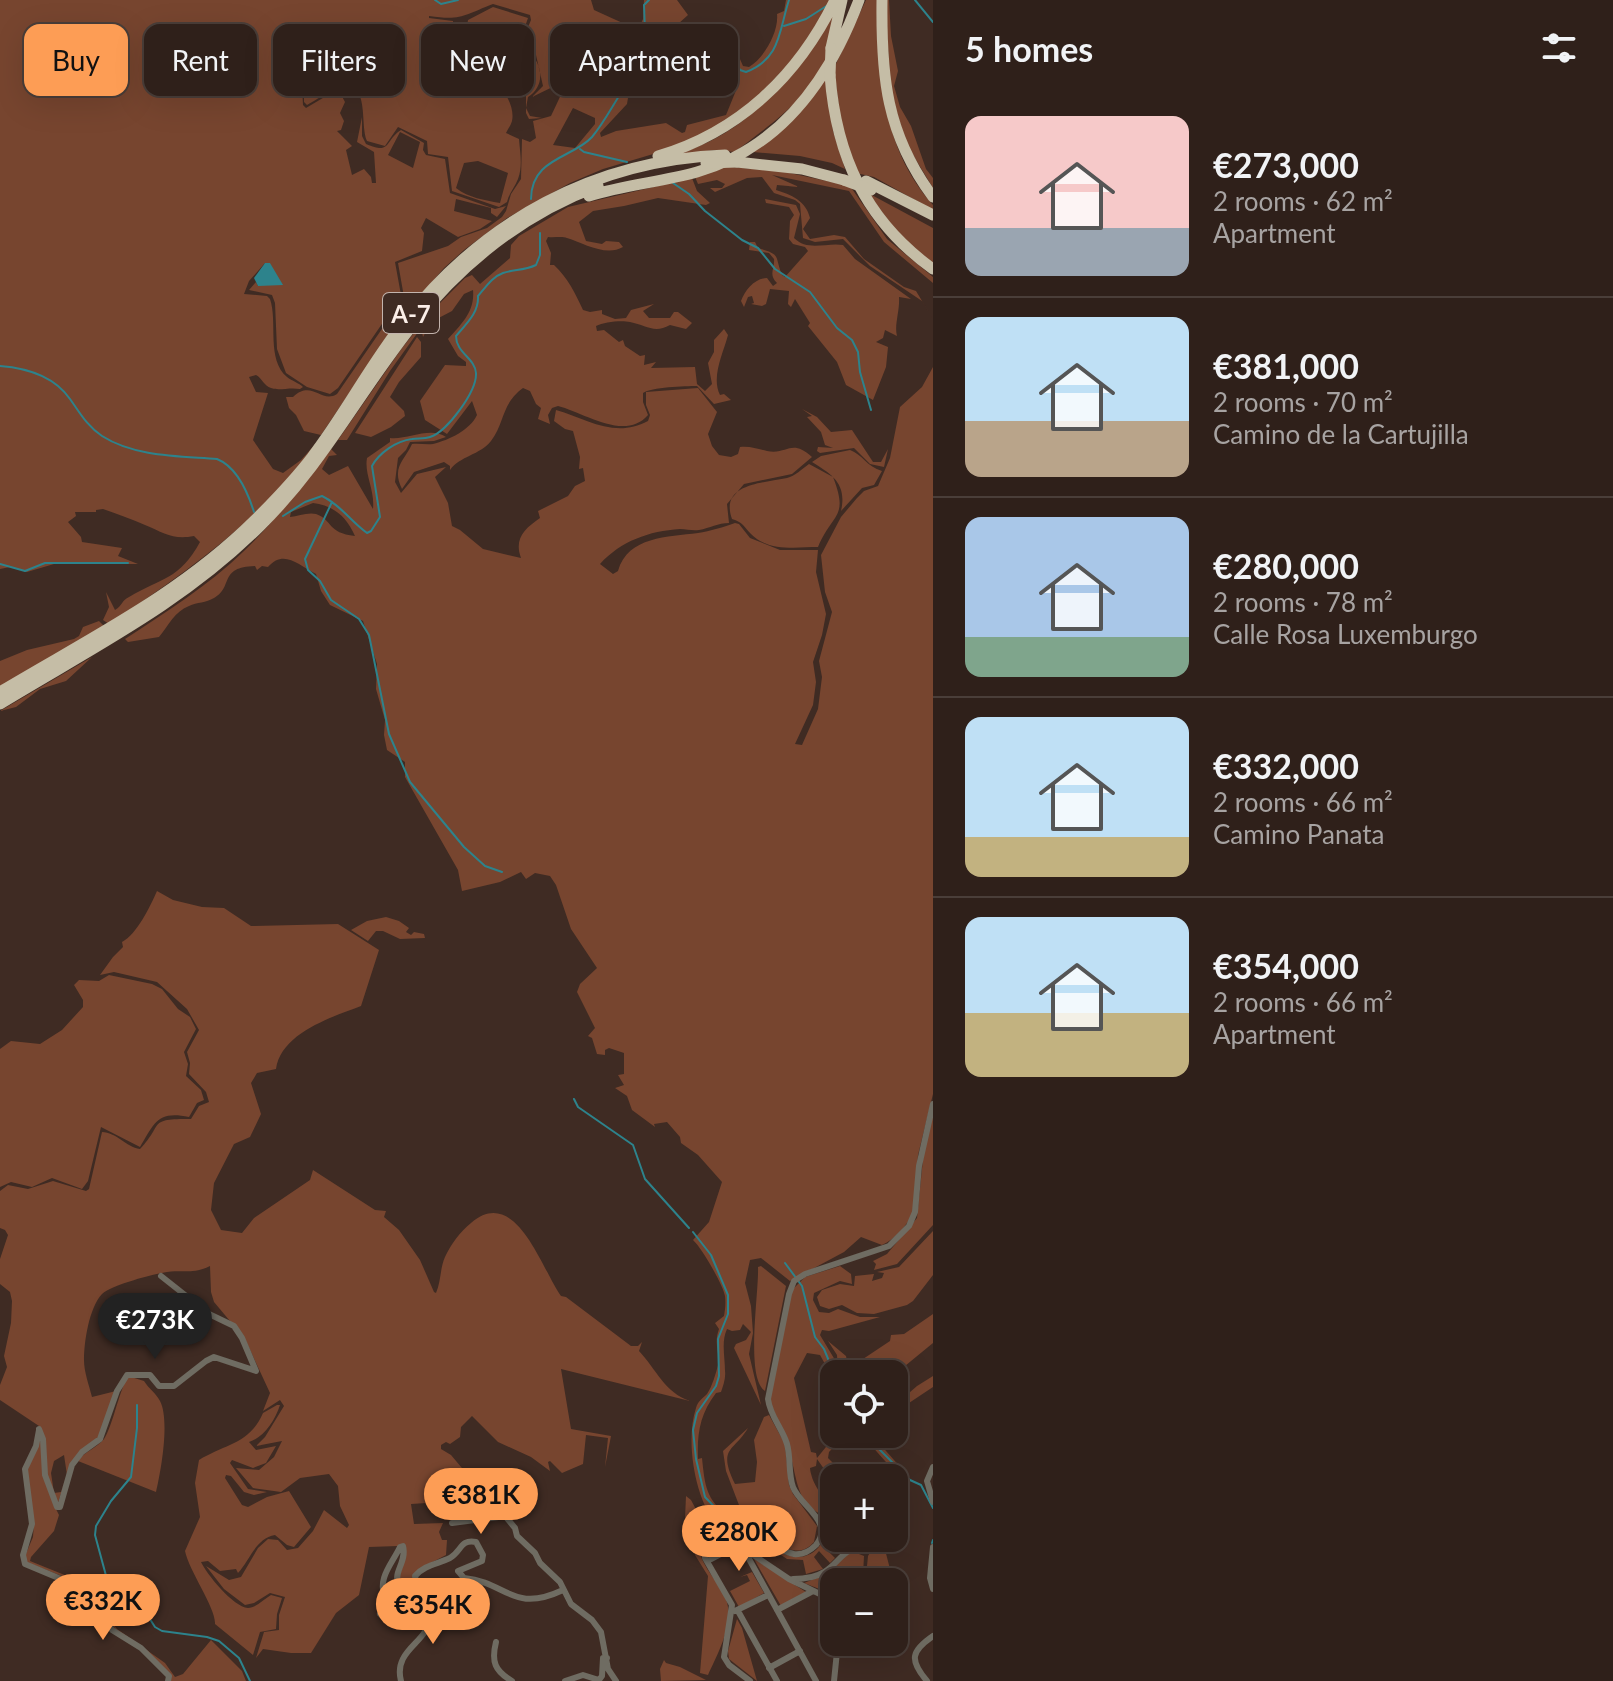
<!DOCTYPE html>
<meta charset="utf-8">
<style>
:root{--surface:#2f201a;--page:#372823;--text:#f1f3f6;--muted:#a7a3a2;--line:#4a3e39;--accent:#fd9d55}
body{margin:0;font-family:Lato,sans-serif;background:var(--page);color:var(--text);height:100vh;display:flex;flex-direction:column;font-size:30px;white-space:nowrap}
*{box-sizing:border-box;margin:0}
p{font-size:26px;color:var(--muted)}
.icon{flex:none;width:44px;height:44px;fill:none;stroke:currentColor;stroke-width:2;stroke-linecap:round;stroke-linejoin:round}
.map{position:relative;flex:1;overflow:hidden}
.drawer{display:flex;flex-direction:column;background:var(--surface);width:680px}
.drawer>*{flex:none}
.hud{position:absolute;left:24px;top:24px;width:760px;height:72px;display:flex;gap:16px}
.controls{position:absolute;left:820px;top:1360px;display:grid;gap:16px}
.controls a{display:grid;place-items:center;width:88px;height:88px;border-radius:16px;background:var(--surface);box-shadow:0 8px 32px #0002,0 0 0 2px var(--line);font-size:40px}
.price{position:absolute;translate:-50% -68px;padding:0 18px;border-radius:28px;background:var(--accent);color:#111;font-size:26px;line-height:52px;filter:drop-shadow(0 2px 4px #0008)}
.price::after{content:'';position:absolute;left:50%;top:48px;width:24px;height:18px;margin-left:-12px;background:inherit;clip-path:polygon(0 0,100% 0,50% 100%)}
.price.on{background:#222;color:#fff}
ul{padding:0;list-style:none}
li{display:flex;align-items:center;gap:24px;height:200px;padding:0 32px}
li+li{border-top:2px solid var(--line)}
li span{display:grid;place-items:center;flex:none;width:224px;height:160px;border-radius:16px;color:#555}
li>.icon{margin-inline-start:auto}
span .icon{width:96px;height:96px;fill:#fffc;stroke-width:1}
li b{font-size:34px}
h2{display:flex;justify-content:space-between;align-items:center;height:96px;padding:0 32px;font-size:34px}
.tag{padding:0 28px;border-radius:16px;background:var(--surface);box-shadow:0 8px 32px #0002,0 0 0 2px var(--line);font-size:28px;line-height:72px}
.tag.on{background:var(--accent);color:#111}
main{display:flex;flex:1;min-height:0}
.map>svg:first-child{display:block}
.green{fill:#77452f;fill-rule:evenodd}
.water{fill:#2d838c}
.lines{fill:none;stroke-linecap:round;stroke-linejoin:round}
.stream{stroke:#2d838c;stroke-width:2}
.minor{stroke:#6f6c62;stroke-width:6}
.highway{stroke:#c5bda6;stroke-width:11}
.highway-bridge{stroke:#c5bda6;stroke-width:11}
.labels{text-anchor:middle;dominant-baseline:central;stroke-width:6;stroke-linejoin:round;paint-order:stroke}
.shield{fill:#3f2b23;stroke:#c3b4ad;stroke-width:2}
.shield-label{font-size:24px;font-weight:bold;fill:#fbeee8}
</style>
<main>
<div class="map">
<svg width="933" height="1681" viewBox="0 0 933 1681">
<rect width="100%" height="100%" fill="#3f2b23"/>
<path class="green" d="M0,0H591L594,10L638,30L643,19L644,0H677L688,15L678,24L707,29L714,36L725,34L733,43L743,66L749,67C764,58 779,32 777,14L784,11L786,0H831L798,54L743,112L680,146L603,169L570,183L507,218L464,250L444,268L395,325L321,435L304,431L296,415L289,408L286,397H293C312,379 321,404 337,394L404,297L398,263L448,246L461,237L487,228L502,217L506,211L511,194L521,179L522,139L530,142L536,138L533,121L551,116L566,84L629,73L666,53L667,57L645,75L628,98L627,104L600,133L601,137L616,131L666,123L682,133L685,132L687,125L726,115L739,83L728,69V58L723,53V46L716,44L674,47L653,60L625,70L567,36L558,43L561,47L557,51L575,69L568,79L581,77L565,81L532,97L543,86L536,55L524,44L523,39L531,20L530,15L493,4C464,15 462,21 429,16V18L453,21V23L467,26L468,20L493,7L528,18L519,44C524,49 530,51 534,57C544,72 542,88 528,97L526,108L530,116L542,118L529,119L526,113V92L520,87L517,74H514L510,63L503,77L497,80L496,83C505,90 515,108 512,121C511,125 508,129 506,133L519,139C520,152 523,166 518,179C515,187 509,193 507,202L499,207L452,191L448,157L428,154L427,141L398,127L385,146L367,141C359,121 372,79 335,84C329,93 317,99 307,105L304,102V87C300,82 281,65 276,63L271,66L274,76L284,86L274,68L276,65L283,68L290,78L302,86L303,105L306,108L338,89L345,102L340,113L344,121L341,130L337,131L352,146L346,150L352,175L364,169L371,177L372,183H376L374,152L357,142L362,117V136L366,144C392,155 384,141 401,130L424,143L423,150L426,155L445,159L450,193L495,209L506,206L497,217L491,213V208L456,199L454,211L492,221L480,229L458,237L426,218L421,228L424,233L422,251L395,262L401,295L399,299L338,388L330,394L307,387L286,373L277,349L275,303L272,295L249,290L256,282L258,286L265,263L249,281L244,294L267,296L270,299C278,322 266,359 287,377C292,381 299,383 303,387L300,389C289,387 279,391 271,388C264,386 262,378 256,375L249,377L256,392L268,393L253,440L273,469L283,473L301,460L318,441C303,460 288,481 271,498C222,547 166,586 109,624L103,620L109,607L106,592L115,610C123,605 121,601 129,597C163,577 179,580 200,542L194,536C173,540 164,533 145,525C132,519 117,514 103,509L96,510V512H75L76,516L68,522L81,537L82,542L122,548L118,556L138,564H54L27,572L10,567L0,569ZM573,108L595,118V124L575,148L553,145ZM400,132L420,142L413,168L388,155ZM478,161L508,173L500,203C484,200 469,198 456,188L464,163Z
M866,0H879C883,78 878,142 933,205V210L874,177L856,173L843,139L834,68Z
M885,0H889L891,36L898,71L894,86L900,107L911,126L926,169L933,178V188L907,145L891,94Z
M835,7C832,23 832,41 828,57C817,93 764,129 735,152L715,150L674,155C759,130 788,75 835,7Z
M826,76L833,131L845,169L832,163L800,156L753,152Z
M722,166L785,172L850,186L887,239L933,277V283L884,242L849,191L772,175L799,187L777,185L776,190C792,195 806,201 810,218L803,229L810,239L834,235L845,237L864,259L904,287L916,291L933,319L922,301L870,266L843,239L815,242L803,238L800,204L795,200L774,193L762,177L747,178L715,192L710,188H722L725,184L717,180L698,184L695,177Z
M692,178L697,191L710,203L706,205L658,198L624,206L593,211L579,222L586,241L602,244L606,241L619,242L623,247C606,257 583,243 567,238C562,236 554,238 548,237L546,241L551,253L550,265H554C568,278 575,293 583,310L590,312L602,310V314L615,319L626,318L631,310L654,304L643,311L649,318H670L674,312H678L692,323L686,329L670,325C654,334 646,325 630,322C621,320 604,322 596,326L597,331L604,330L619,342L623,340L625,346L640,356L645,355L644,365L656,362L651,368L695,367L697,384L705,391L712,384L708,363L714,352V340L724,329L728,335C723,354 711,377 720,395L724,394L731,400L714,404L697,386C685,386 651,387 643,393V402L648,415C625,442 583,412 558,406L552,408L548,415L550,424L538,419L541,408L536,404L530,391L523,388C501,404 505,423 491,441C480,455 460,456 450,470V466L444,462L414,472L402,489C391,467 405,460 412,444C419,443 426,445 433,444C449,440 470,430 477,415L472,401L447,434L425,420L420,401L445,365L466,366V362L458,356L448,339C461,324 475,312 473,290L464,294L452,311L431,322L423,337L422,332H418L390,371L347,440H338L402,348L430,313L465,278L472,275L480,284L510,258L511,245L519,236L568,207Z
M868,193L933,228V264L899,235Z
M765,199L796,205L800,214L794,238C808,252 827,242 843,245L855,259L911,299L899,297C900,311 894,325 897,336L885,330L883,338L876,342L888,347L886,367L873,400L846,385L837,362L808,326L810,323L795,299L791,307L788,304L789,291L770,289L766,304L762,306L751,304L754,303L752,296L748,297L744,307L741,301C745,290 755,278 767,278L773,286L777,283C768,274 775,269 774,259L769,253L749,250L750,242H755L758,248C782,255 774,255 782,275L785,277L808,251L805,247L793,244L789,239L790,221L794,215L789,207L766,203Z
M417,337L421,342V357L399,382L390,397L404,411L405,416L391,427L371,437L355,433Z
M933,367V1094L918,1155L913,1212C908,1225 895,1239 882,1245L861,1237L844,1252L790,1281L761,1258L750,1260L745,1283L751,1306L753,1333L749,1354L761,1405L734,1348L736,1344L746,1340L751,1332L743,1324L740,1330L732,1331L727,1329C721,1342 725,1357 725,1371C726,1378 723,1386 721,1392L716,1393C700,1414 697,1433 698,1459L702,1458C705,1487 706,1498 728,1517L742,1513L726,1471L723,1451L748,1428C734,1452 717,1447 735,1484L755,1482L757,1462L754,1440L764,1417L769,1415L785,1444L789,1485L793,1494L817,1526L814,1542C806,1551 799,1552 788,1549L740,1519L718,1526C695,1501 685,1441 696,1408C698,1401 702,1399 707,1394C712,1387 716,1373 718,1365C721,1356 713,1345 719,1329L715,1323L724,1316C725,1310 726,1303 725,1296C723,1285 702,1248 693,1240L709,1222L722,1182L698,1155L681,1143L680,1137L667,1122L654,1124L655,1127L632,1110L627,1096L615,1088L624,1085L618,1075L624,1074V1053L609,1048L605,1050V1055L597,1054L592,1038L588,1036L595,1028L577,992L580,984L597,968L571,929L556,885L550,876L535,873L526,879L521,872L500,882L462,891L458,870L405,777V762L387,750L384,735L385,720L376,689L377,664L363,621L330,605L321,591L316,574C298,565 284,549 268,567L262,566L257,570L255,566C218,567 234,587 214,598C206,603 197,602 189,606C174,612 169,625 159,637L128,642L125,639C166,612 208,586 244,551C276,520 303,484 331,449L337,455L329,456L322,469L329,475L348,466L373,509C375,490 364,474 367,458L390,442V438C408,440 430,426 446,437L434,441L410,442L406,450L398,458L395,482L401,493L417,474L446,467L435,477L448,503L452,526L460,530L483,549L521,558C514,539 524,529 540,518L538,511L568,496L575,486L585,481L583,468L579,469L580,457L573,431L565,429L554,421L556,410C587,419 615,439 648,421L650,415L646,405V392L698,388L717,412L708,434L712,446L719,455L731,457L738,454L740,447C751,446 757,449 767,451C788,455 791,438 812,457L792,474L744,484L727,504L729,523C718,523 710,528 699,530C692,531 687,529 680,529C649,531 621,541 600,564L613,574L618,571C628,536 668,537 698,533C710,531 724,527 735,523L739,524L750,538L780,550H818L816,572L826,614L822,635L813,662L816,682L813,705L795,744L802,745L818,709L822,677L819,661L832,612L825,592L821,555L841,517L857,498L864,491L878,486L890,458L900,407L922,387ZM313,503C334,506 346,516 355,536C327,533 333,520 316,514C308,512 298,516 290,517L291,512Z
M802,409L817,417L831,432L852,430L873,462H881L888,449L884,467L870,464L854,448L820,453L817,451L818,447L833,448L825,445L821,432L807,417L812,416Z
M850,450C862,454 867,467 882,471L874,485L862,488L841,511C847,484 833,475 812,462L821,456Z
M809,464L833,477C849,518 833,512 818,547C796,547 769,552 751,534C744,527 743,522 732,519C719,483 765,483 787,478C795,476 802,469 809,464Z
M99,621L105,627L0,687V661L27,650L74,639L79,636L83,627Z
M92,657L66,681L40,689L16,707L0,711Z
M157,891L173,900L202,907L224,908L251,926L338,924L379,950L361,1006C332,1017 281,1033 276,1069L257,1073L251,1083L261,1114L250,1137L234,1144L214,1183L211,1210L221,1230L242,1233L254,1218L310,1180L313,1170L375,1210L386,1211L384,1217L399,1230L420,1260L434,1292L436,1293C441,1282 440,1268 445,1257C451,1244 460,1232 471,1223C516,1184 542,1270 561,1296L566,1297L631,1346H638L642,1342L639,1351C656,1369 665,1393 690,1401L561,1369L571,1429L611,1436L605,1467L608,1438L586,1435L583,1464L562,1473L550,1461L548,1462L550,1471L531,1457L498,1442L472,1416L461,1427L460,1437L450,1444L446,1442L441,1445V1449L451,1455L488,1499L411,1504L414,1524L443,1523L439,1532L442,1540H447L446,1555L423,1567L413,1585L410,1586L420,1592L402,1586L399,1578L405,1559L398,1546L369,1547L359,1595L336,1613L311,1653H291L263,1649L256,1658L264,1632L279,1630V1615L285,1597L270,1593L254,1603L245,1605L224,1589L206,1566L229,1580L241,1577L258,1548L268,1539L278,1540L287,1550L298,1548L313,1531L324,1510L347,1528L349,1525L340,1506L338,1486L329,1474L300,1478L281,1492L253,1488L236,1468L259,1470L274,1457L282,1441L256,1446L265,1437L284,1406L280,1400L263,1411L270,1393L245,1339L214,1302L211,1292L210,1266C195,1274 183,1270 167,1272C153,1274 112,1285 102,1294C89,1308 84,1342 84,1360C84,1372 89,1385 92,1397L116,1391L98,1439L79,1453L67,1475L64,1455L54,1461L51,1473L54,1493L61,1492L66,1477L58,1503L46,1475L39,1426L0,1400V1385L7,1367L4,1356L11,1323L12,1301L10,1292L0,1284V1259L8,1235L5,1230L0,1228V1191L8,1185L28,1189L53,1181L86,1191L89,1189L102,1132C116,1132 126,1147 140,1149C165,1123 146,1119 191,1119L199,1106L209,1102L206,1092L189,1074L190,1063L187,1052L199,1030L187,1009L157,982L114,972L100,975L113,957L123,947L122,942C137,934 150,907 157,891Z
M386,917L399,921L409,928L406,932L411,935L414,932L424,934L425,938L400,939L383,931H376L368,941L351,930L367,921Z
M109,975L152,984L162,989L178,1009L190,1017L196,1029L184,1052L188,1064L186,1076L201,1090L204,1100L197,1103L189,1117C157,1110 154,1124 140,1147L101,1127L88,1181L82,1189L52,1178L32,1187L11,1182L0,1187V1049L11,1041L40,1044L62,1030L83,1007V1000L74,985L79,980L99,981Z
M933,1112V1225L897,1264L874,1270L876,1264L873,1261L887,1254L917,1218L923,1159Z
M933,1231V1275L913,1301L907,1305L874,1314L857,1313L842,1305L829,1309L820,1306L817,1297L822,1290L840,1284L854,1286L855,1276L874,1274L872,1281L882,1278L884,1273L877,1272L899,1267Z
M761,1266L786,1286L765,1391C745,1378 759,1294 758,1267Z
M840,1266L851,1274L852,1284L840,1281L814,1293L813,1300L819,1312L829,1313L838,1309L860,1317H880L829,1331L822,1330L820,1335L835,1360L834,1434H846L829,1452L828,1458L848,1478H834V1483L817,1459L816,1466L810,1468C811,1482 823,1499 834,1508V1518C798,1511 798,1485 791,1457C787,1439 778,1421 771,1404L770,1395L792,1290L805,1277ZM807,1353L820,1355L825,1364L824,1407L834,1426V1437L817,1458L816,1453L811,1452L794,1378Z
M933,1314V1343L894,1375L838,1374L837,1355L828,1341L846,1356L847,1361H860L890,1341L891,1335L904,1334Z
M128,1376L144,1381C149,1389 156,1393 160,1401C170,1420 161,1471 156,1492L78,1461C85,1451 97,1448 104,1439C113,1425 118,1394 128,1376Z
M933,1376V1387L894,1413V1406L917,1386Z
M277,1405H280C275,1421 263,1438 249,1442L256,1450L276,1446L266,1463L253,1468L232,1460L230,1463L248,1489L267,1492L254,1495L244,1492L231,1476L226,1475L225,1478L242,1505L248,1507L267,1497L289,1491L311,1527L294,1547L287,1545L275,1535C256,1538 250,1560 238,1573L236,1569L220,1571L208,1561L201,1562C206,1573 233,1607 248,1608C256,1608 264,1599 271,1595L282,1598L277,1614L276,1629L260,1632L253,1655L215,1624C216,1608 189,1571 185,1551L200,1517L195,1483L199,1460C225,1444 250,1444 263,1413Z
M39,1434L54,1505L59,1515L54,1531L31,1557L30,1561L77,1580L91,1592L62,1576L26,1562L25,1556L33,1537L34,1523L27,1472Z
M861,1434H871L909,1477L902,1480Z
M686,1496L691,1500L707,1530L694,1538L684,1541Z
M822,1519L832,1521L823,1546L835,1558L830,1563L819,1551L814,1557L823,1569L806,1574L803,1560L787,1559L751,1535L746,1542L741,1533L737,1535L735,1527H743C764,1539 793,1572 817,1549C826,1540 825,1530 822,1519Z
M724,1531L730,1532L737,1544L710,1559L707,1555L708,1542Z
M701,1537C692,1565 725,1582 728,1607C731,1630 717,1655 708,1675L700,1673L708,1576L695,1555V1543Z
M838,1538H882L890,1569L888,1578L879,1580L866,1576L868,1556L871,1551L868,1544L856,1542L855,1545L844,1548Z
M854,1552L864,1556L863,1575L855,1577L849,1582H834V1591L822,1590L804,1583L829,1573L846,1555Z
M754,1559L806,1592L781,1606Z
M752,1572L764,1593L739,1607L730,1591L750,1581L747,1575L740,1577Z
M93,1597L117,1629L165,1663L175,1677L183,1674L211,1640L242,1671L246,1681H170L171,1676L116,1630Z
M737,1619L742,1628L757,1681L729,1659L728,1651Z
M664,1660L666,1663L680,1667L706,1680L661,1681L660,1669Z"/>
<path class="water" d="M265,263H270L283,285L258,286L254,278Z"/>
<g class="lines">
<path class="stream" d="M435,0L441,4L458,0
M649,0L644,5L645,31L659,53
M915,0L933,22
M784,26L806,19L828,5
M580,149L584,152L627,162
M673,183L689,194L705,211L742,240L758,248L775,269L810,292L837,328L852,340L858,352L860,372L871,410
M531,199C531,158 573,158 592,137C607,119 616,98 630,80C640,67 655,60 664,45C685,39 705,36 726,43L740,70L746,72C781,59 779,30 789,0
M0,366C26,368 54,376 70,399C80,413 87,426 102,436C135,457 180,456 217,459C237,467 248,493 254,512
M332,502L305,559L308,570L320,581L331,600L359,619L369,635L389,734L410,782L464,847L485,866L502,872
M283,516L305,502L322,496C341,505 350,521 367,533L371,531L380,517L372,466C379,453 396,441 412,439C418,438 424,439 430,437C447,432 477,391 476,373C475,358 456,353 456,336C466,324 479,313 478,296C486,287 492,277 503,273C515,269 523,271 536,265L540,255V233
M0,564L25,571L45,563H128
M574,1099L578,1107L633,1145L645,1179L689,1228
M693,1232L711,1255L728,1295V1314L718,1339L719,1376L716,1386L697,1413L693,1430L696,1459L705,1497L728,1521
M785,1263L802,1286L815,1337L824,1349L831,1366L834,1389
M137,1405V1428L131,1477L111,1501L96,1526L95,1535L108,1583L115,1591L139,1602L155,1627L162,1631L207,1637L219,1641L239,1658L250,1681
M864,1434L910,1480L921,1485L933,1508
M731,1527L735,1534
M932,1543L933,1540"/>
<path class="minor" d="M39,1429L43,1439L45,1475L57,1507H60L72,1465L82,1452L100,1439L117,1391L127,1375H150L159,1386H174L206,1361L214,1357L256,1371L242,1338L234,1326L209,1314L161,1276
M39,1430L36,1446L25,1469L32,1524L23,1555L25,1564L80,1587L97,1605L112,1630L141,1648L169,1676L168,1681
M933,1467L927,1481L933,1502
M472,1476L515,1528L517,1536L535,1553L540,1563L560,1582L571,1604L592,1620L601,1632L608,1669L616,1681
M452,1523L506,1516
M737,1537L816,1681
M933,1547L930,1578L933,1589
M746,1550L789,1579L824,1596
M711,1559L740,1544
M793,1579C803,1579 815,1578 824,1572C840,1563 845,1543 866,1551
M854,1582L864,1578L875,1582
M888,1582L890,1578
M777,1610L813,1591
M735,1611L768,1595
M738,1611L777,1681
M380,1614L386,1619H392L395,1616C392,1609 388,1604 385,1598C377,1578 392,1564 400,1547L403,1546C409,1568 376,1584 422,1593L424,1590L416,1581L415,1576C424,1565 438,1564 450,1558C462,1551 460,1539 476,1542L483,1555L482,1561L458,1571L464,1578C507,1582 512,1614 563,1590
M496,1642C491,1662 495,1671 512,1681
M769,1668L800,1651
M401,1681C392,1647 435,1641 427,1615
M565,1681L583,1675L599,1680L602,1676L603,1658H607
M750,1681L729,1665L724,1657L732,1605L705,1558L703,1542L709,1534L735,1521C758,1522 771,1550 794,1554C802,1555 810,1551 816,1545C835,1522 800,1506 793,1487C788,1473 791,1458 787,1444C782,1428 770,1416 768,1399L789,1294L794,1281L805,1274L889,1246L909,1226L915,1212L919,1166L933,1104
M834,1681L838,1642
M927,1681C909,1660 911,1651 933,1636"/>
<path class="highway" d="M882,0C881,76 886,134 933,197
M831,48L842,0
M830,75C836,156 866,221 933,269
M658,156C739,132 798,76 835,0
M737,162L802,169L844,180
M866,181L933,215
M589,196C624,185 661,182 697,172C781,148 830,78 859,0
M0,692C90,638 179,595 255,520C275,500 295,479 312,457C345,414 370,365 404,322C484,220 595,160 725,155
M0,704C92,648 183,603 260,526C322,465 358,394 411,327C460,265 523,214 598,186"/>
<path class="highway-bridge" d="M830,75L831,48
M706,163L737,162
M844,180L871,190"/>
</g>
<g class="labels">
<rect class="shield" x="383" y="293" width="56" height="40" rx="6"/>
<g class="shield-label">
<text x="411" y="313">A-7</text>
</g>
</g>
</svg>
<div class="controls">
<a><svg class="icon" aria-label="locate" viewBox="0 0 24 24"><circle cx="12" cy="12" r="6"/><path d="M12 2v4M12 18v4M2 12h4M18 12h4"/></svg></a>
<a>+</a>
<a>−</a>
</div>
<b class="price on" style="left:155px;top:1361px">€273K</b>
<b class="price" style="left:481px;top:1536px">€381K</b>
<b class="price" style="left:739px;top:1573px">€280K</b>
<b class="price" style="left:103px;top:1642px">€332K</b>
<b class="price" style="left:433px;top:1646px">€354K</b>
<div class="hud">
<a class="tag on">Buy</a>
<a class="tag">Rent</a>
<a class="tag">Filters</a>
<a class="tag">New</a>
<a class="tag">Apartment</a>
</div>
</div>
<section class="drawer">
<h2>5 homes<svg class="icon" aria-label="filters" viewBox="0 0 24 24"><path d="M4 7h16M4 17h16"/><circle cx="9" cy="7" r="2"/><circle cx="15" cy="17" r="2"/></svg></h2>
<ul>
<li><span style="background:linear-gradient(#f6c9c9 70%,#9aa5b1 0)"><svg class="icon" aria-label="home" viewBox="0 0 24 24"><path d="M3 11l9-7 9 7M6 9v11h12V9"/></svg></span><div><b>€273,000</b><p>2 rooms · 62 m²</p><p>Apartment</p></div></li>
<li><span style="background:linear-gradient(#bfe0f5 65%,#b9a48a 0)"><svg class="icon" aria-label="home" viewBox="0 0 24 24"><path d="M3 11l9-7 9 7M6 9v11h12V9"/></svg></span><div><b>€381,000</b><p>2 rooms · 70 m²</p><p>Camino de la Cartujilla</p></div></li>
<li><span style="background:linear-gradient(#a9c7e8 75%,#7fa58c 0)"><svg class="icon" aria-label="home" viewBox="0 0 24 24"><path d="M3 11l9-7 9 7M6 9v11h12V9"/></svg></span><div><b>€280,000</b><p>2 rooms · 78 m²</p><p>Calle Rosa Luxemburgo</p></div></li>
<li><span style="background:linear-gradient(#bfe0f5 75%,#c2b280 0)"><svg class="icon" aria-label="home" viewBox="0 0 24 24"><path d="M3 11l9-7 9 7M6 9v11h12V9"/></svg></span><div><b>€332,000</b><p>2 rooms · 66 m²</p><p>Camino Panata</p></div></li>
<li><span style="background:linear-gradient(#bfe0f5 60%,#c2b280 0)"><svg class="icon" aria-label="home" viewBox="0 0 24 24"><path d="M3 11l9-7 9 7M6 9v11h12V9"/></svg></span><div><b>€354,000</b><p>2 rooms · 66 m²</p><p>Apartment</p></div></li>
</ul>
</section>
</main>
